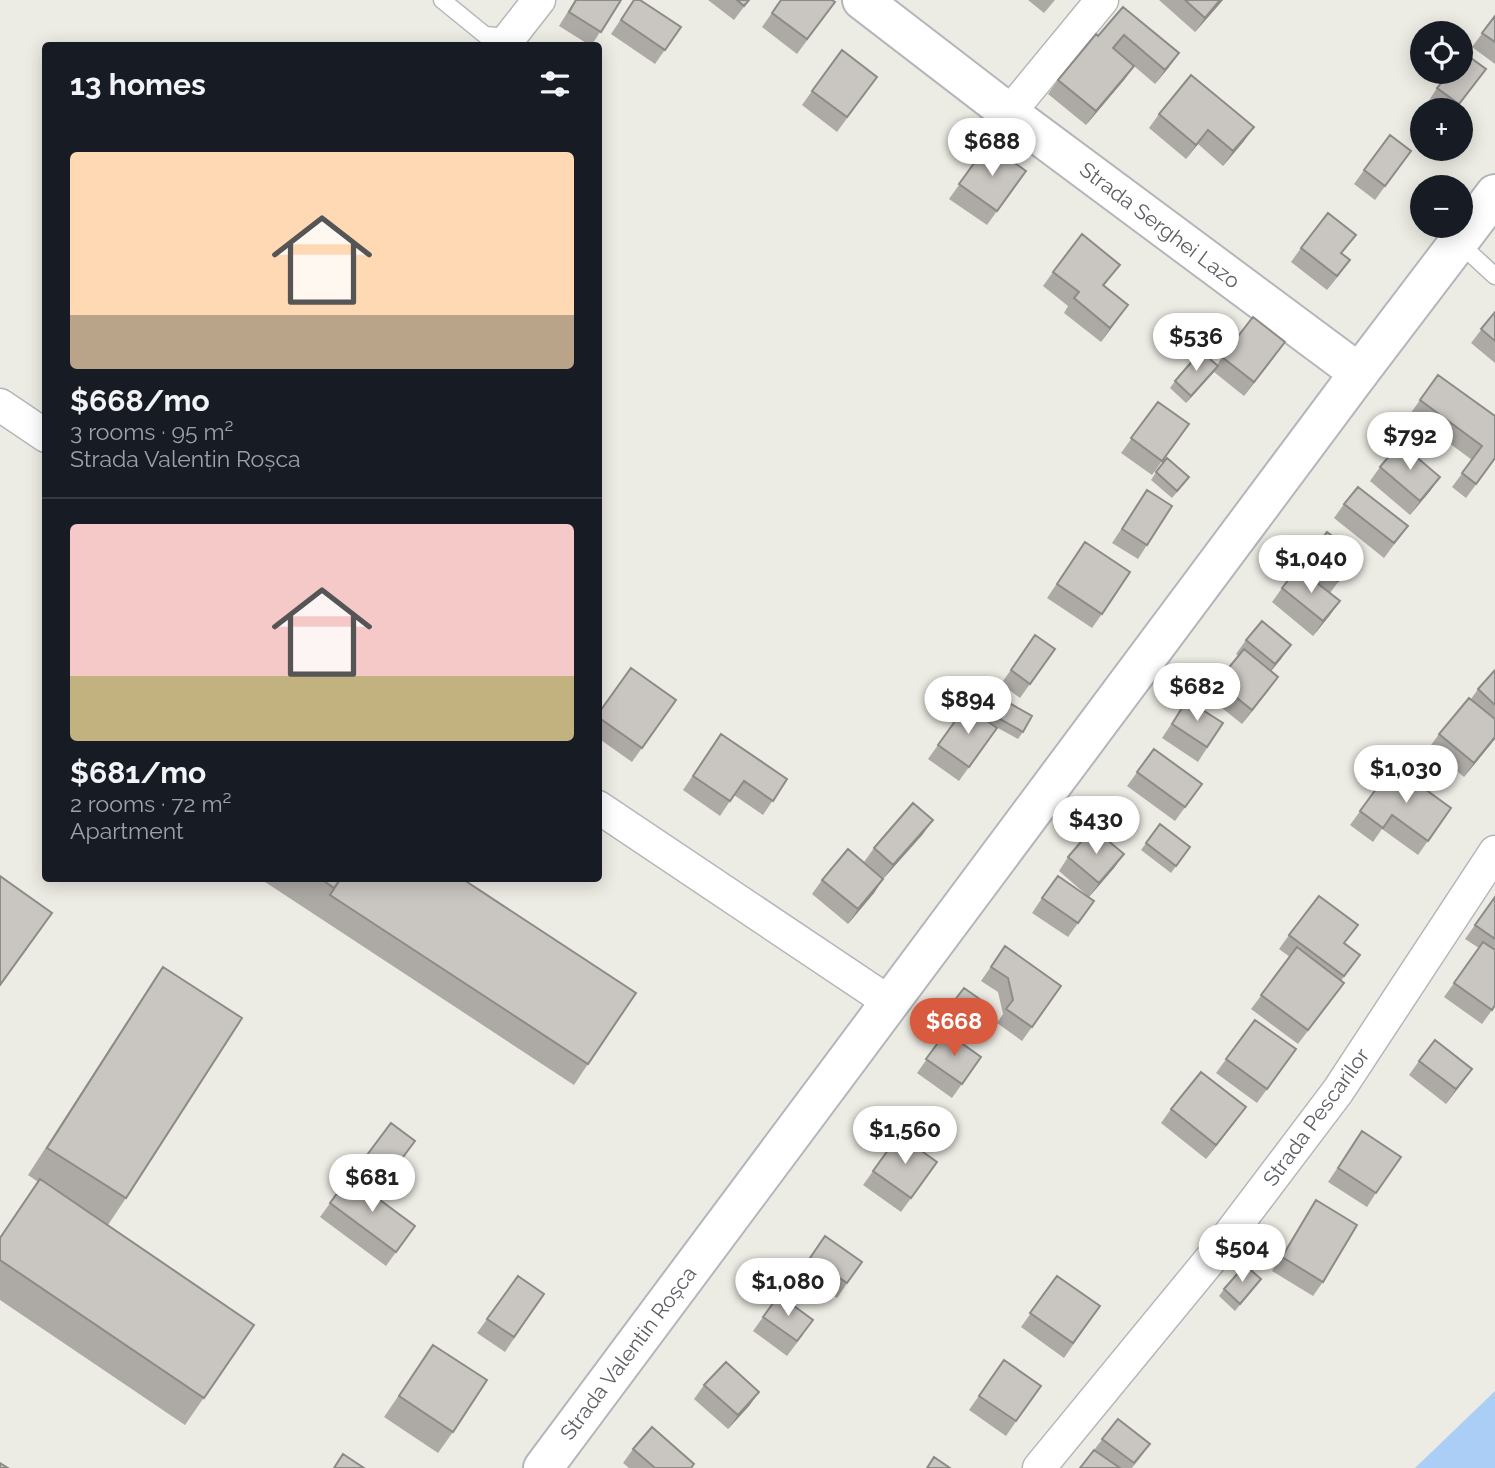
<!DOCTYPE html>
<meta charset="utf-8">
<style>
:root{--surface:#171b24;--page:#242831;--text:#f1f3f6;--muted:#9ea1a6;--line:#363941;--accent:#d85b40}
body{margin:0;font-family:Raleway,sans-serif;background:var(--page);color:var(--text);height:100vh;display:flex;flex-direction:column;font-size:26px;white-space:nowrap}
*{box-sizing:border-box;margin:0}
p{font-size:23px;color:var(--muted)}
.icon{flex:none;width:38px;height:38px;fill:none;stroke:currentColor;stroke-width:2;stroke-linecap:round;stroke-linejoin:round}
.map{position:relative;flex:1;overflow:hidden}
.side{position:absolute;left:42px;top:42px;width:560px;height:840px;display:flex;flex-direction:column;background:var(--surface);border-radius:7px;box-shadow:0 4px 18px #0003}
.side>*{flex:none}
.fabs{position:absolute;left:1410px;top:21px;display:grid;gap:14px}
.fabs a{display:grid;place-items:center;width:63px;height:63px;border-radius:50%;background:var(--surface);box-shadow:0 4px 18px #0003;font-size:35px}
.price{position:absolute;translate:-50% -60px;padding:0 16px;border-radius:24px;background:#fff;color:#222;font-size:23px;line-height:46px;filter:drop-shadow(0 2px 4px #0008)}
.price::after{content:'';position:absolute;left:50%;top:42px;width:21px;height:16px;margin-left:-10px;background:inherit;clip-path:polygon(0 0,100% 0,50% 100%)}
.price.selected{background:var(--accent);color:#fff}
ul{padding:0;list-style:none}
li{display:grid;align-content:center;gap:14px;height:371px;padding:0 28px}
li+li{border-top:2px solid var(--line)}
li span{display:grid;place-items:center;height:217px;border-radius:7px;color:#555}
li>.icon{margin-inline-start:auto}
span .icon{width:126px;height:126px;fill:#fffc;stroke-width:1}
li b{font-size:30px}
h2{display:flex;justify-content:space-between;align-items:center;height:84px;padding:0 28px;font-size:30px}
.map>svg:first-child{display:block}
.water{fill:#abcef6}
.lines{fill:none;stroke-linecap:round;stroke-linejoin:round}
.service-casing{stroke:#b5b6ba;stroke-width:19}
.minor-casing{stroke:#b5b6ba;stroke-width:35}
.tertiary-casing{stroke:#b5b6ba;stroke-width:42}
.secondary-casing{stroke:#b3b6ba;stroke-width:42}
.service{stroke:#fff;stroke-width:16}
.minor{stroke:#fff;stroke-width:32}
.tertiary{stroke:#fff;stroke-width:38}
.secondary{stroke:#fff;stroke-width:38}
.wall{fill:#adaaa6}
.shaded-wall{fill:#8d8b87}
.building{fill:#c9c6c1;stroke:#8d8b87;stroke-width:2}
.labels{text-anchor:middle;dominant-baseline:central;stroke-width:5;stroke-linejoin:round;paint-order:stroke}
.street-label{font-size:21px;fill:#5c5f63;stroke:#fff}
</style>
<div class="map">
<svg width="1495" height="1468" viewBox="0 0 1495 1468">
<rect width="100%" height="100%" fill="#edece4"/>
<path class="water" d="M1495,1391V1468H1415Z"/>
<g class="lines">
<defs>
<path id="service" d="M442,0L485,35L510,37
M1458,242L1495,276"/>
<path id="minor" d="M503,46L539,0
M1009,113L1102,0
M0,405L46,436
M598,807L889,1002
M1039,1468L1214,1255L1338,1091L1495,852"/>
<path id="tertiary" d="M862,0L1009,113L1359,373"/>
<path id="secondary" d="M543,1468L1359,373L1495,194"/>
</defs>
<use href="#service" class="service-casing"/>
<use href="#minor" class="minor-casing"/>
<use href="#tertiary" class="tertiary-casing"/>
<use href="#secondary" class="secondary-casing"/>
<use href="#service" class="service"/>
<use href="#minor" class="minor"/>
<use href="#tertiary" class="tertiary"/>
<use href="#secondary" class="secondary"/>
</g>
<path class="wall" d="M575,0H621L591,46L559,26Z
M634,0L681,27L655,64L611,34Z
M708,0H749L734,20Z
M781,0L825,16L797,54L762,27Z
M1028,0H1055L1044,13Z
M1159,0H1223L1195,32Z
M1123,7L1169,67L1155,84L1134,66L1124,80L1086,125L1048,94L1058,80L1098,36Z
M1495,16V64L1472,47Z
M1486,69L1455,110H1438L1428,102L1437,88Z
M877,77L837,132L802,105L812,91Z
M1159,114L1244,141L1223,166L1198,144L1186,159L1149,128Z
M988,144L1026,171L987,225L949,199Z
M1411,151L1375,200L1354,184L1364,170Z
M1301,248L1342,254L1340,274L1327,290L1291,262Z
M1120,265L1104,286L1128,305L1101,342L1064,313L1068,306L1043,286L1053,272Z
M1495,312V363L1471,343Z
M46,344V352L42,349Z
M1275,356L1244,396L1214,372L1186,403L1170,388L1175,381L1217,365L1222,357Z
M1438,375L1495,459L1466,498L1452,487L1472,460L1410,414Z
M1158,402L1189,424L1152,475L1121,453Z
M1380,467L1440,477L1430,491L1410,515L1370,481Z
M1156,472L1184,484L1172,498L1151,480Z
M1147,490V545L1138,559L1112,543Z
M1344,504L1408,526L1384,558L1334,518Z
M1085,542L1102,614L1092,628L1047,598Z
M1358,555L1330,593V615L1313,636L1272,602L1282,588L1300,569L1308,558Z
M1035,635L1055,649L1020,698L1001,684Z
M1246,640L1281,659L1271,671L1268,691L1242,724L1207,696L1217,682L1239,656L1236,654Z
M1495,670V739L1464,777L1429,748L1439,734L1471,699L1478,689Z
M676,700L632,762L598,738V714Z
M1004,700L1023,732L1018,739L996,727L997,728L959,781L928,759L966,706L990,723Z
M1187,700L1223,723L1198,762L1162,738Z
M721,734L787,779L763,815L734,795L720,816L683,790Z
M1154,749L1202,784L1175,821L1127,786Z
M1393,766L1451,808L1418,855L1382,829L1373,842L1350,825Z
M1160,824L1190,847L1171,873L1141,850Z
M923,834L883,879L864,862L874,848Z
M1124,854L1114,868L1089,897L1059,871L1068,857Z
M259,878H461L588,1064L574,1085Z
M883,879L874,893L848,924L812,894L822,880Z
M1495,897V1006L1482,1024L1444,997L1479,948L1465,939Z
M1042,898L1094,901L1068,937L1032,913Z
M1289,935L1344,943L1360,955L1341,981L1344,983L1298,1044L1251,1009L1290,957L1279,949Z
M1005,946L1061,986L1022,1041L997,1023L1003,1014L998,992L981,981Z
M163,967L126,1198L108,1225L254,1325L185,1425L0,1300V1237L38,1182L28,1175L144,995Z
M964,988L981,1000L953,1037L981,1057L952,1098L917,1073L946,1032L936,1025Z
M1255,1020L1296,1049L1257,1103L1216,1073Z
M1419,1061L1472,1069L1446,1104L1409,1075Z
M1246,1107L1206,1159L1161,1123L1171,1109Z
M391,1123L405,1155L374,1196L415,1226L386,1266L320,1217L349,1177L350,1178Z
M1362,1131L1376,1193L1367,1207L1328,1182Z
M899,1135L937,1162L901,1212L863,1185Z
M1316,1200L1323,1282L1313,1296L1272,1271L1307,1215Z
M825,1236L862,1262L837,1298L800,1272Z
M518,1276L544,1294L505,1352L477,1333Z
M1057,1276L1100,1306L1064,1358L1021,1327Z
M1261,1279L1235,1311L1219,1296L1224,1289Z
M763,1317L803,1335L787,1356L753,1331Z
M433,1345L453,1432L438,1453L384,1417Z
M1004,1360L1041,1386L1006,1436L969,1410Z
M704,1385L759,1392L749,1406L728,1429L694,1399Z
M1118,1419L1150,1444L1140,1458L1132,1468H1080Z
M633,1449L692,1468H629L623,1463Z"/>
<path class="shaded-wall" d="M1220,0H1223L1195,32L1205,18Z
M1179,53L1169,67L1155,84L1165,70Z
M1134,66L1124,80L1086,125L1096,111Z
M1254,127L1244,141L1223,166L1233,151Z
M1208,130L1198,144L1186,159L1196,145Z
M1128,305L1118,319L1101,342L1110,328Z
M1285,342L1275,356L1244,396L1254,382Z
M1218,366L1213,373L1186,403L1191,396Z
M1440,477L1430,491L1410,515L1420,501Z
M1340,601L1330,615L1313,636L1323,621Z
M1291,645L1281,659L1265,678L1275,664Z
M1278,677L1268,691L1242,724L1252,710Z
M1495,737V739L1464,777L1474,763Z
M933,820L923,834L883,879L893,865Z
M1124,854L1114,868L1089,897L1099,883Z
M883,879L874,893L848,924L858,909Z
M1472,1069L1462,1083L1446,1104L1456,1089Z
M1246,1107L1236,1121L1206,1159L1216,1145Z
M759,1392L749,1406L728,1429L738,1415Z"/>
<path class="building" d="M576,0H621L601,32L569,12Z
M634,0H640L681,27L665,50L621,20Z
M737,0H749L744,6Z
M781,0H832L835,2L807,39L772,13Z
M1185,0H1220L1205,18Z
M1123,7L1179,53L1165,70L1124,35L1113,48L1134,66L1096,111L1058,80L1096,34L1098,36Z
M1495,16V42L1482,33Z
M842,50L877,77L847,117L812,91Z
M1464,53L1486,69L1459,104L1437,88L1450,72H1461V57Z
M1191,75L1254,127L1233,151L1208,130L1196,145L1159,114Z
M1390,135L1411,151L1385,186L1364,170Z
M988,144L1026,171L997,211L959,184Z
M1328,213L1356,235L1341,253L1350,260L1337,276L1301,248Z
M1082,234L1120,265L1103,285L1128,305L1110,328L1074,298L1079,292L1053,272Z
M1495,312V341L1481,329Z
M1253,317L1285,342L1254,382L1222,357Z
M1201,351L1218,366L1191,396L1175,381Z
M1438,375L1495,416V458L1476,484L1462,473L1482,446L1420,400Z
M1158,402L1189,424L1162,461L1131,438Z
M1400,443L1440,477L1420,501L1380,467Z
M1167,458L1189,477L1177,491L1156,472Z
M1358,487L1408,526L1394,543L1344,504Z
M1147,490L1172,506L1147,545L1122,529Z
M1327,532L1358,555L1338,581L1308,558Z
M1085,542L1130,572L1102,614L1057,584Z
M1298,568L1340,601L1323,621L1282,588Z
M1262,621L1291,645L1275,664L1246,640Z
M1035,635L1055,649L1030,684L1011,670Z
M1244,649L1278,677L1252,710L1217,682Z
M631,668L676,700L642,748L598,717V714Z
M1495,670V705L1478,689Z
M1469,698L1495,719V737L1474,763L1439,734Z
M1004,700L1032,716L1023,732L995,716Z
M1187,700L1223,723L1207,747L1172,724Z
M966,706L997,728L969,767L938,745Z
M721,734L787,779L773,801L744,781L730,801L693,776Z
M1154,749L1202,784L1185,807L1137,772Z
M1393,766L1451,808L1428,841L1392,815L1383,828L1360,811Z
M913,803L933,820L893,865L874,848Z
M1160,824L1190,847L1176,866L1146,843Z
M1093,828L1124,854L1099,883L1068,857Z
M848,849L883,879L858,909L822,880Z
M0,876L52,913L0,985Z
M1058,876L1094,901L1078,923L1042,898Z
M320,878H341L334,888Z
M341,878H461L636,993L588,1064L330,895Z
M1319,896L1358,925L1344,943L1360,955L1344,976L1289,935Z
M1495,897V939L1475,925Z
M1483,942L1495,950V1005L1492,1010L1454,983Z
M1005,946L1061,986L1032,1027L1006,1009L1013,1000L1008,978L991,967Z
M1297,947L1344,983L1308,1030L1261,995Z
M163,967L242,1018L126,1198L47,1148Z
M964,988L981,1000L958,1030L941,1018Z
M1255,1020L1296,1049L1267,1089L1226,1059Z
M946,1032L981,1057L962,1084L926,1059Z
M1435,1040L1472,1069L1456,1089L1419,1061Z
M1201,1072L1246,1107L1216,1145L1171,1109Z
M391,1123L415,1141L379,1189L355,1171Z
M1362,1131L1401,1157L1376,1193L1338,1168Z
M899,1135L937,1162L911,1198L873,1171Z
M349,1177L415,1226L396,1252L330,1203Z
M40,1179L254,1325L204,1398L0,1260V1238Z
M1316,1200L1357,1225L1323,1282L1282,1257Z
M825,1236L862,1262L847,1283L810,1258Z
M1245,1265L1261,1279L1240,1304L1224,1289Z
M518,1276L544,1294L514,1337L487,1319Z
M1057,1276L1100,1306L1073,1343L1030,1313Z
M779,1295L813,1320L797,1341L763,1317Z
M433,1345L487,1380L453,1432L399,1396Z
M1004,1360L1041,1386L1016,1421L979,1396Z
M726,1362L759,1392L738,1415L704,1385Z
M1118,1419L1150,1444L1134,1463L1102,1439Z
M652,1427L694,1464L691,1468H655L633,1449Z
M1094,1450L1120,1468H1080Z
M343,1454L364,1468H334Z
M934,1457L950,1468H927Z
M0,1463L8,1468H0Z"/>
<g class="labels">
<g class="street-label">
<text transform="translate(1160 225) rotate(37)">Strada Serghei Lazo</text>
<text transform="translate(1316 1117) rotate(-54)">Strada Pescarilor</text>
<text transform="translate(628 1353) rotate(-53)">Strada Valentin Roșca</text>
</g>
</g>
</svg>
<div class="fabs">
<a><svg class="icon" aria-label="locate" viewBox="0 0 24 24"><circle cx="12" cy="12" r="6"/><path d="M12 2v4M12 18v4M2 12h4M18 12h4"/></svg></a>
<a>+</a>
<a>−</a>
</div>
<b class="price" style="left:992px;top:178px">$688</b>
<b class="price" style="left:1196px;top:373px">$536</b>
<b class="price" style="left:1410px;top:472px">$792</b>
<b class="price" style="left:1311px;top:595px">$1,040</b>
<b class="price" style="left:1197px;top:723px">$682</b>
<b class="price" style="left:968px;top:736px">$894</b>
<b class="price" style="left:1406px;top:805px">$1,030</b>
<b class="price" style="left:1096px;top:856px">$430</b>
<b class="price selected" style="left:954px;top:1058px">$668</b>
<b class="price" style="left:905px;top:1166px">$1,560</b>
<b class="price" style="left:372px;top:1214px">$681</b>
<b class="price" style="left:1242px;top:1284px">$504</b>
<b class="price" style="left:788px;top:1318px">$1,080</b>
<section class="side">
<h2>13 homes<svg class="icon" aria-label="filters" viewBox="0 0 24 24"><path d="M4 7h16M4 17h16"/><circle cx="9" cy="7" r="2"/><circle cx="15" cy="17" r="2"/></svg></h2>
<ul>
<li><span style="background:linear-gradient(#ffd9b3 75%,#b9a48a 0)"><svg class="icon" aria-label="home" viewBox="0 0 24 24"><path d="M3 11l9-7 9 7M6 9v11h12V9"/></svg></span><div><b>$668/mo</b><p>3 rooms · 95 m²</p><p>Strada Valentin Roșca</p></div></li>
<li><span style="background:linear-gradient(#f6c9c9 70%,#c2b280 0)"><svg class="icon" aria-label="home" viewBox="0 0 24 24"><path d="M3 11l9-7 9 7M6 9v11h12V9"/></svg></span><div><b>$681/mo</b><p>2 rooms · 72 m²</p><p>Apartment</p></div></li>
</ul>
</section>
</div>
